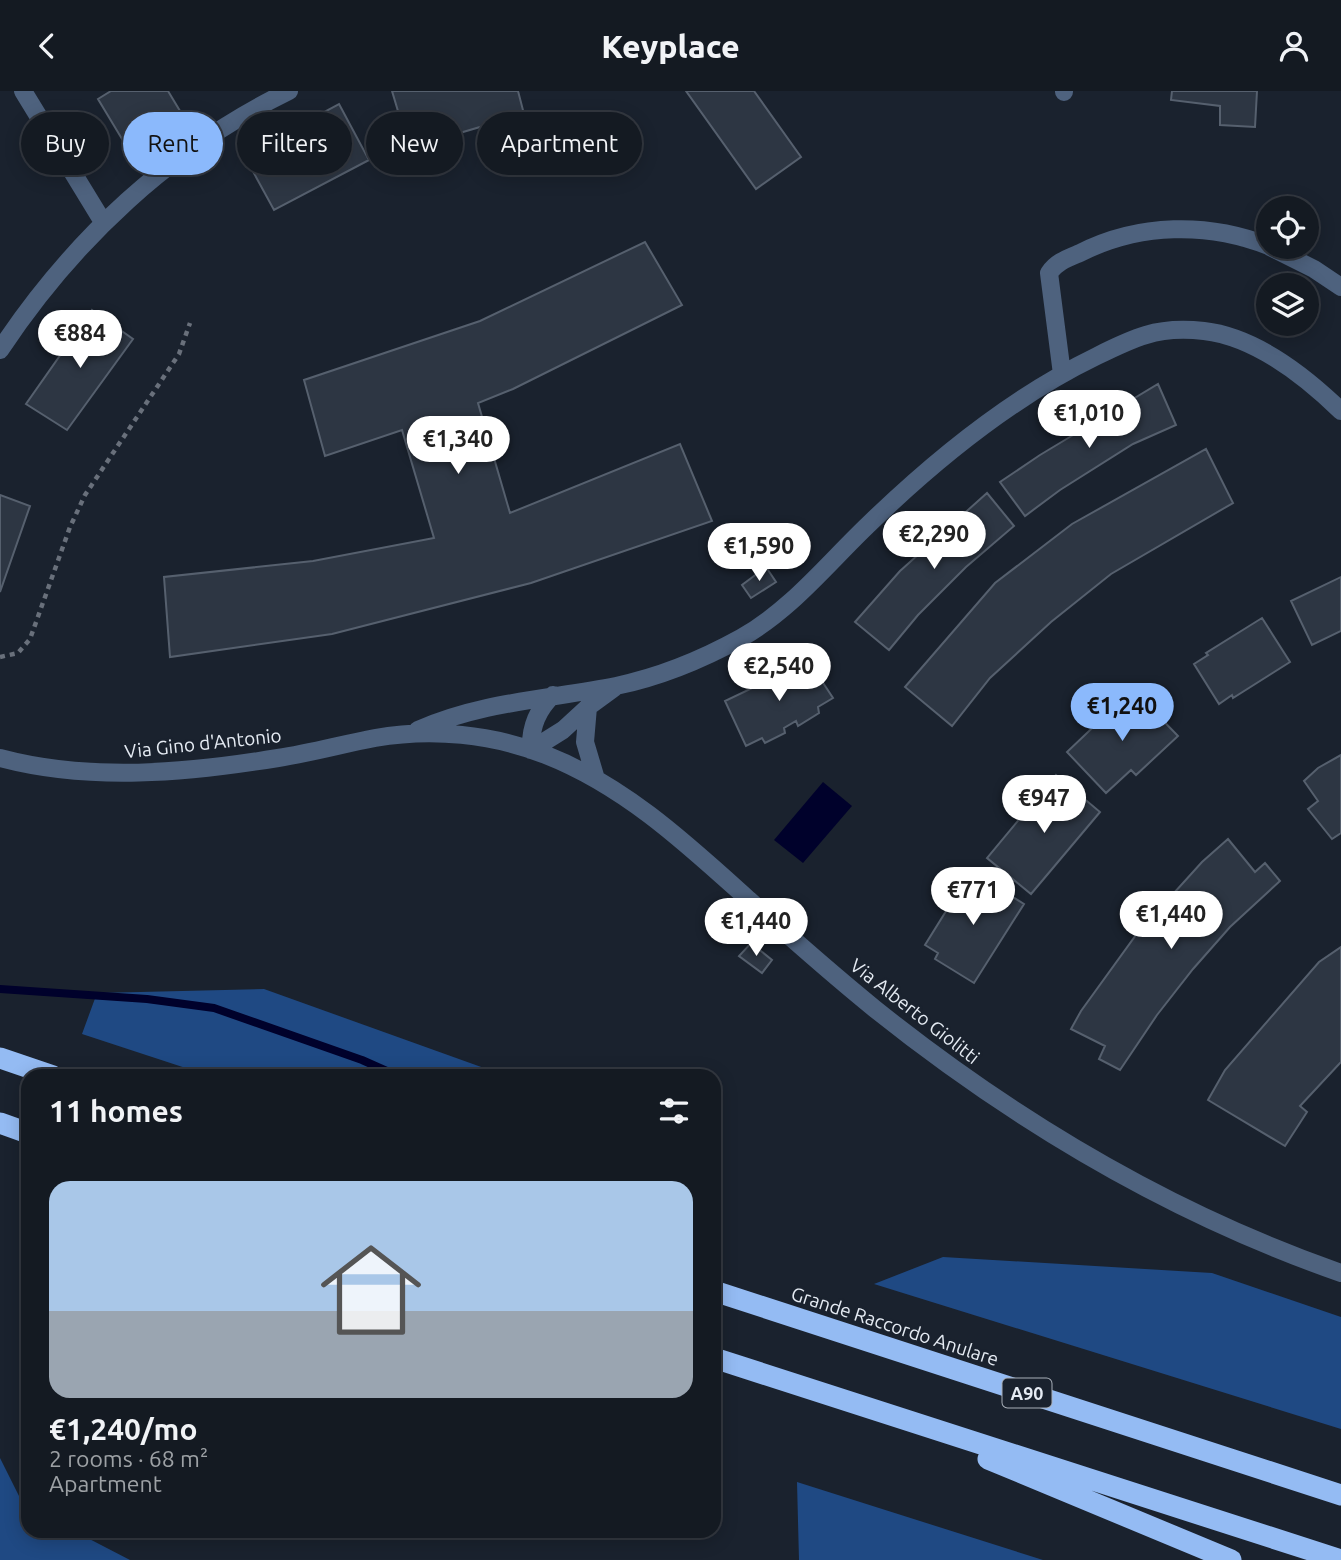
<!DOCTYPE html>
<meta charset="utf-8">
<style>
:root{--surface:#141a22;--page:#1d232a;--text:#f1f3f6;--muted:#9da1a5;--line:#333840;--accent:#8bb9fc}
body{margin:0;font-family:Ubuntu,sans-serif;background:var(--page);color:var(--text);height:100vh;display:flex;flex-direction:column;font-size:26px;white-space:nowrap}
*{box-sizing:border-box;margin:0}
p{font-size:23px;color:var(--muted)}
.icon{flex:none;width:38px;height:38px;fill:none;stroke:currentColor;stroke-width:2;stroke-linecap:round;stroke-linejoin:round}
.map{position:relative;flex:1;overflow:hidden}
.drawer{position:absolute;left:21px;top:978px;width:700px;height:469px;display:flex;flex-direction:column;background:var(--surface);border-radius:21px;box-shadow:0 4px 18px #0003,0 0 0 2px var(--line)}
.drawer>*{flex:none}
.guide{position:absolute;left:21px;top:21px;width:700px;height:63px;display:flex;gap:14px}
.tools{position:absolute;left:1256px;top:105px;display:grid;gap:14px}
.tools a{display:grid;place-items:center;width:63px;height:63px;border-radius:50%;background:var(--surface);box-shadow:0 4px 18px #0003,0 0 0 2px var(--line);font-size:35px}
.price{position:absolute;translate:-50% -60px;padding:0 16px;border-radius:24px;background:#fff;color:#222;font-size:23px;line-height:46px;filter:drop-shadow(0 2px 4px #0008)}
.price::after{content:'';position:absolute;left:50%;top:42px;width:21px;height:16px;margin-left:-10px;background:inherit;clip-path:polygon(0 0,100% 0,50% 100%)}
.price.active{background:var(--accent);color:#111}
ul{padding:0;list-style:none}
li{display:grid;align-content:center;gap:14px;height:371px;padding:0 28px}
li+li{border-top:2px solid var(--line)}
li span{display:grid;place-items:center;height:217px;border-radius:21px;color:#555}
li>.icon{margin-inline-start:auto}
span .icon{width:126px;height:126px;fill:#fffc;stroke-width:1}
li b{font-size:30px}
h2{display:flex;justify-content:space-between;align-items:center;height:84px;padding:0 28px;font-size:30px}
.chip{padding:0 24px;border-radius:32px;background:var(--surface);box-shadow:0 4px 18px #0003,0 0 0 2px var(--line);font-size:24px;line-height:63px}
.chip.active{background:var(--accent);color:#111}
header{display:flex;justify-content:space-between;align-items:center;height:91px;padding:0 28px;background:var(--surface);font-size:32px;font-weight:800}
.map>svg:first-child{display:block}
.green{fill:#1f4983}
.water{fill:#00012b}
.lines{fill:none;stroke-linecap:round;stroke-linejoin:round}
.stream{stroke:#00012b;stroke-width:8}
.building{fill:#2d3643;stroke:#56606e;stroke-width:2}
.path{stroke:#69707b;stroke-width:4.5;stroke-dasharray:5 5;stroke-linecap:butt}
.minor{stroke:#4e627e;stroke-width:18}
.highway{stroke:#94bbf3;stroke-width:21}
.labels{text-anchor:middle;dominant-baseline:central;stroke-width:5;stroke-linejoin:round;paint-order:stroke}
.shield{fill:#1a222e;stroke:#a8afb8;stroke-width:2}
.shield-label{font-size:18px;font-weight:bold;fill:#e5ebf3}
.street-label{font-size:19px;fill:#e5ebf3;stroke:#1a222e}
</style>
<header><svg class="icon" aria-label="back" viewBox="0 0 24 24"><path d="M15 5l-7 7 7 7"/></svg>Keyplace<svg class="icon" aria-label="person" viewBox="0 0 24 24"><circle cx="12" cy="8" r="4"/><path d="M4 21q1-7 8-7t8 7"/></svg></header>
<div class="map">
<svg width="1341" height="1469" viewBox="0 0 1341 1469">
<rect width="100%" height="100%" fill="#1a222e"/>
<path class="green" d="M264,898L484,977L496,985H210L82,943L97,902Z
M943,1166L1212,1182L1341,1226V1338L874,1193Z
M0,1367L24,1415L28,1417V1440H74L130,1469H0Z
M797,1391L1043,1469H799Z"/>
<path class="water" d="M823,691L852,715L803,772L774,749Z"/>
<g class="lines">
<path class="stream" d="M0,898L147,908L214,917L362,969L398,985"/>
</g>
<path class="building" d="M111,0H168L183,25L128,58L98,8Z
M392,0H518L524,23L409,57Z
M686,0H754L801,66L756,98Z
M1172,0H1257L1255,36L1220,34V15L1171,9Z
M339,13L369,69L274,119L244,64Z
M645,151L682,214L513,298L478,312L510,422L680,353L712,430L531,492L332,543L170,566L164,486L313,470L434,447L402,339L325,365L304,289L480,230Z
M92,219L133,248L67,339L26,313Z
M1158,293L1176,334L1133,353L1060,399L1025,425L1000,391L1040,364Z
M1206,358L1233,412L1111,483L1051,531L990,587L952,635L905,596L995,492L1072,433Z
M987,402L1014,435L966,476L918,524L889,559L855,531L900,480Z
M0,404L30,415L0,501Z
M766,476L776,491L751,507L742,494Z
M1341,486V540L1312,554L1291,510Z
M1262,527L1290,571L1233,607L1232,604L1219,613L1194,573L1208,564L1206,562Z
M806,566L833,607L818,616L819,622L798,635L796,630L784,637L785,642L765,652L762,647L746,655L725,610L765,591Z
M1128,603L1139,615L1144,610L1178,645L1136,684L1131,679L1106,702L1067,661Z
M1341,664V742L1332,748L1308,718L1318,710L1304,690L1318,677Z
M1056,684L1100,721L1031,803L987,767Z
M1228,748L1255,781L1265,772L1280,790L1230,836L1193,878L1157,924L1120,979L1099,968L1105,955L1071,938L1081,920L1136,844L1202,771Z
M971,780L1024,813L974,892L935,868L938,862L925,854Z
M751,852L772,869L762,882L739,865Z
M1341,856V971L1300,1015L1307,1021L1285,1055L1208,1009L1225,979L1319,871Z"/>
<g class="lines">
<path class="path" d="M0,566L18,562L30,548L70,436L85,404L179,263L190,232"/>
<path class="minor" d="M23,0L103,131
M1064,0V1
M1270,156L1314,178L1341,196
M0,259C73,149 170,58 289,0
M1062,283L1049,182C1056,171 1068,167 1080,162C1139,132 1208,131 1269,155
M418,639C480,611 550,608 616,595C659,586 703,568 741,547C792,518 827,473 869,433C936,368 1012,306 1097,265C1113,257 1129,249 1146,244C1165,238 1185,238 1204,240C1256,246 1305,285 1341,320
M531,659L563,639L588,616
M531,659C530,637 537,619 553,604
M0,667C90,691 187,682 278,667C311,662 343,653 375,647C432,637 492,643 546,664C625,695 687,753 749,809C790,846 832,883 875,918C1014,1029 1172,1123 1341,1182
M596,688L585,651L588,616L614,597"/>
<path class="highway" d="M0,967L53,985
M0,1032L28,1042
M714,1200L1341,1404
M714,1267L1341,1469
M988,1368L1231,1469"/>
</g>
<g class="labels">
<rect class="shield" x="1002.5" y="1287.5" width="49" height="29" rx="5"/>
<g class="shield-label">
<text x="1027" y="1302">A90</text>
</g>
<g class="street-label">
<text transform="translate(203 652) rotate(-6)">Via Gino d'Antonio</text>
<text transform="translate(915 920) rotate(38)">Via Alberto Giolitti</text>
<text transform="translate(895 1235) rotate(18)">Grande Raccordo Anulare</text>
</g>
</g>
</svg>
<div class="tools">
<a><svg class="icon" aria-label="locate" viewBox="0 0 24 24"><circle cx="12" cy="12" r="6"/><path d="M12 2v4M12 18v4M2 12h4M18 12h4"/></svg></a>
<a><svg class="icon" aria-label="layers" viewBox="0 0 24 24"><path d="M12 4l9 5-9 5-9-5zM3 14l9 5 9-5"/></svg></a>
</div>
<b class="price" style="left:80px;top:279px">€884</b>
<b class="price" style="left:1089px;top:359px">€1,010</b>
<b class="price" style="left:458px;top:385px">€1,340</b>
<b class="price" style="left:934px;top:480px">€2,290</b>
<b class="price" style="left:759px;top:492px">€1,590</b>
<b class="price" style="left:779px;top:612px">€2,540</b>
<b class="price active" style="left:1122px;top:652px">€1,240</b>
<b class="price" style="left:1044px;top:744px">€947</b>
<b class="price" style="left:973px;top:836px">€771</b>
<b class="price" style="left:1171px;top:860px">€1,440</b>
<b class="price" style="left:756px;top:867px">€1,440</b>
<div class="guide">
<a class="chip">Buy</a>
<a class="chip active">Rent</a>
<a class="chip">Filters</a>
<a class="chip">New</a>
<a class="chip">Apartment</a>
</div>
<section class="drawer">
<h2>11 homes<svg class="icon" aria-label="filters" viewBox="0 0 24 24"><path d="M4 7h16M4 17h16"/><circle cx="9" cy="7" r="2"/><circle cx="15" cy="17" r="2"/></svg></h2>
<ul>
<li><span style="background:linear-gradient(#a9c7e8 60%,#9aa5b1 0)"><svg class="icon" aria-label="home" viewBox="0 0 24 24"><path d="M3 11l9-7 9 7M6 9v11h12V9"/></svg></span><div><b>€1,240/mo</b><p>2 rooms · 68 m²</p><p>Apartment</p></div></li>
</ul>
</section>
</div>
